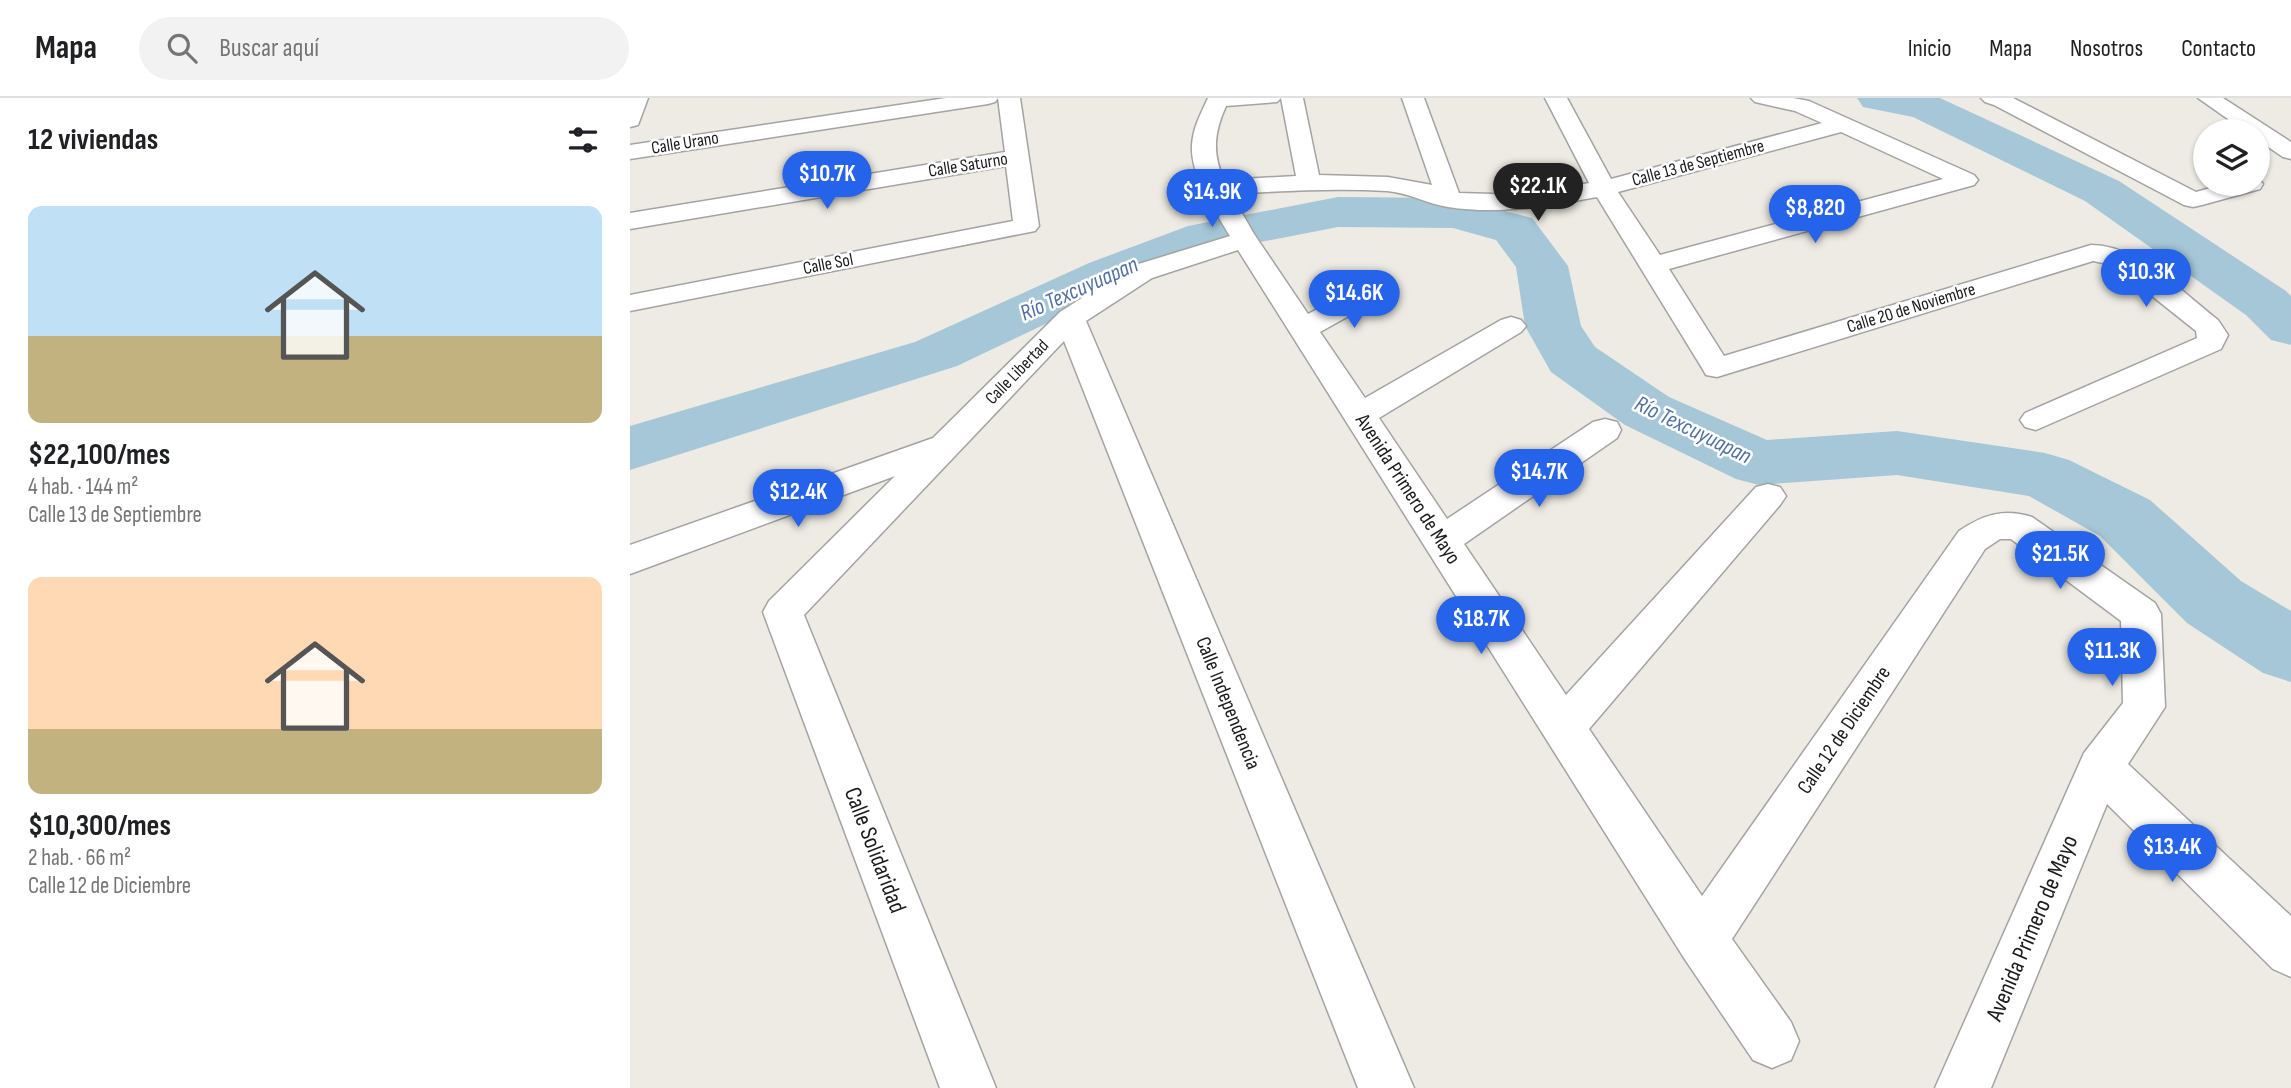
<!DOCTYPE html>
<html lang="es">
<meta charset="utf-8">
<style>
:root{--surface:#fff;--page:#f2f2f2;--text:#202124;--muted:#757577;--line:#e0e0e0;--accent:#2563eb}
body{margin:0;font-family:"Sofia Sans Condensed",sans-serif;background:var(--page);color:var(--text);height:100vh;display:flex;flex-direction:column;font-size:26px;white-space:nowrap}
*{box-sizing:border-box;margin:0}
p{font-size:23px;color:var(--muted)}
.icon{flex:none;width:38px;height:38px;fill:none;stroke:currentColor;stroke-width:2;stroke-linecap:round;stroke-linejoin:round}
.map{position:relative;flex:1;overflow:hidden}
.details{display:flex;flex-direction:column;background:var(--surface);width:630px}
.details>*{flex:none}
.fabs{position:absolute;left:1563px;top:21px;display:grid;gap:14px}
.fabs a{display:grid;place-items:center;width:77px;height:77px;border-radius:50%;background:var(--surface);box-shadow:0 2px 5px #0004;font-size:35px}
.price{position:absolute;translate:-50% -60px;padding:0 16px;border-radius:24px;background:var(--accent);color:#fff;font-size:23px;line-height:46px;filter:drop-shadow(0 2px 4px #0008)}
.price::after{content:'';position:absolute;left:50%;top:42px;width:21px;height:16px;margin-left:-10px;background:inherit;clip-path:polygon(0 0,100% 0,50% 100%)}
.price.active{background:#222;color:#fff}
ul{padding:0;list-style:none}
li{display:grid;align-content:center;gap:14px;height:371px;padding:0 28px}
li span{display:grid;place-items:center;height:217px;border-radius:14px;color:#555}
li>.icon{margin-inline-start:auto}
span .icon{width:126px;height:126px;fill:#fffc;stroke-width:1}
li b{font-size:30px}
h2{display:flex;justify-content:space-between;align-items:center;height:84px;padding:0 28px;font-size:30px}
header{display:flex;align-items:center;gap:42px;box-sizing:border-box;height:98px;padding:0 35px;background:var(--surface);border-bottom:2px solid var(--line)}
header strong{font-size:33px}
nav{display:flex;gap:38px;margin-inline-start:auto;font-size:24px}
.search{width:490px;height:63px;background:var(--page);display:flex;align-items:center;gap:18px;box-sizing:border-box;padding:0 24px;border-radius:38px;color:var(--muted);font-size:26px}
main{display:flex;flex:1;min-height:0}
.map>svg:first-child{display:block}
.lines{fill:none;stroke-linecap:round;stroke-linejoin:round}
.river{fill:#a6c7d7;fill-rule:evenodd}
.minor-casing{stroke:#a3a3a3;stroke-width:3}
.minor{fill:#fff;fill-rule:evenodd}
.labels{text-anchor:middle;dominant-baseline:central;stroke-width:5;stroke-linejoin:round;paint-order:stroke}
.far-street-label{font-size:18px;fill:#1c1c1c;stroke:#fff}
.street-label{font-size:21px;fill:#1c1c1c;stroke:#fff}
.water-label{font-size:23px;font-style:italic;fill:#5171a4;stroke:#fff}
.near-street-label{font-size:24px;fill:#1c1c1c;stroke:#fff}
</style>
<header>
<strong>Mapa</strong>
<div class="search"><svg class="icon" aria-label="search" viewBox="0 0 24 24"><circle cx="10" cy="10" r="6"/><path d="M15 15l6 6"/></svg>Buscar aquí</div>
<nav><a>Inicio</a><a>Mapa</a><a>Nosotros</a><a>Contacto</a></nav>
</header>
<main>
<section class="details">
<h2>12 viviendas<svg class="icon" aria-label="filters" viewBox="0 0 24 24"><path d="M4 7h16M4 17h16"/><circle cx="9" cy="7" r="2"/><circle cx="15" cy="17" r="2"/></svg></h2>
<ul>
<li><span style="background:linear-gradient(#bfe0f5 60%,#c2b280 0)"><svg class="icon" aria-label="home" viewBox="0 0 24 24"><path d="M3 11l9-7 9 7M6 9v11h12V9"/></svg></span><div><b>$22,100/mes</b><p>4 hab. · 144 m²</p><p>Calle 13 de Septiembre</p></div></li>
<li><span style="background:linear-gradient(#ffd9b3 70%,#c2b280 0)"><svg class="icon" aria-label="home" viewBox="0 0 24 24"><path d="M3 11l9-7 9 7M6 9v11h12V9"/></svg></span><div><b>$10,300/mes</b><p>2 hab. · 66 m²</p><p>Calle 12 de Diciembre</p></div></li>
</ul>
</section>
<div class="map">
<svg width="1661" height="990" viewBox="0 0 1661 990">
<rect width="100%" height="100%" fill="#edebe3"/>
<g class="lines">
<path class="river" d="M1227,0H1310L1489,83L1656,193L1661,198V247L1641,242L1616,217L1455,103L1283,19L1233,9Z
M708,99L825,100L902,120L938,168L951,228L965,249L1039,299L1137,342L1267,333L1415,355L1439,362L1520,402L1611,483L1661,513V584L1633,575L1557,525L1470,438L1399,398L1267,377L1129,387L1106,381L995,327L921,274L895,228L886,169L866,142L823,130L708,129L589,152L497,187L327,268L0,372V328L285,244L459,165L558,128Z"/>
<defs>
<path id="minor" d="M0,0H18L8,27L0,29Z
M316,0H390L409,128L405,133L0,213V197L383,123L376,68L0,131V115L375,54L368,0L365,4L358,6L0,61V47Z
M578,0H651L647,4L596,8C584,35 582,55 594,82L666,78L651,0H673L689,77L758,79L802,87L772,0H794L829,95L897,97L959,85L915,0H937L981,81L1192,25L1165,13L1125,4L1121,0H1163L1179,3L1344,77L1348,82L1344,87L1039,171L1094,258L1461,147C1508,147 1552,194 1588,222L1598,237L1591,251L1406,332L1395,329L1390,322L1395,315L1567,240L1566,233L1483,167L1463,163L1087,279L1076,277L1072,270L967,99C918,108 868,117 818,109C797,106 781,95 757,93C705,90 653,93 601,96L624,136L678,216L740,183L750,181L760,183L764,189L760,195L690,234L735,300L871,222L881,219L891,222L896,228L891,234L749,320L817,421L963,324L975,321L987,324L991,332L987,340L834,446L936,597L1126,389L1138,386L1150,389L1156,398L1150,407L959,631L1072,798L1329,433C1353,417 1373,410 1402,419L1525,505L1531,516L1535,609L1498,666L1661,818V879L1643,871L1477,706L1361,990H1305L1454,655L1493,605L1491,523L1381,441H1370L1355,451L1102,841L1161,924L1169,943L1161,962L1142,970L1123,962L1054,860L608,152L522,180L456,223L784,990H728L434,243L174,517L366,990H310L133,514L139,503L265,378L0,476V447L303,340L430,214L502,168L600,138C585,113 560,77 562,47C563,30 571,15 578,0ZM1211,34L1313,81L1030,157L988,94Z
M1351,0H1383L1566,94L1595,86H1628V80L1633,86L1630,91L1572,107L1563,109L1554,107L1364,7L1355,4Z
M1568,0H1593L1661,44V61L1653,59L1628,42V33H1615Z"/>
</defs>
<use href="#minor" class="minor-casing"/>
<use href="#minor" class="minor"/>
</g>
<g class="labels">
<g class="far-street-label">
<text transform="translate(55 45) rotate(-9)">Calle Urano</text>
<text transform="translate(1068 65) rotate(-15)">Calle 13 de Septiembre</text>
<text transform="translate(338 67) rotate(-9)">Calle Saturno</text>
<text transform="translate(198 166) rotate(-11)">Calle Sol</text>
<text transform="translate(1281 210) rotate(-17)">Calle 20 de Noviembre</text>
<text transform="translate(387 274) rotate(-46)">Calle Libertad</text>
</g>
<g class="street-label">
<text transform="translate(778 391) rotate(57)">Avenida Primero de Mayo</text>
<text transform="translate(598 605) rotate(68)">Calle Independencia</text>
<text transform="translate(1214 632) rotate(-56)">Calle 12 de Diciembre</text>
</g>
<g class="water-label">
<text transform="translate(449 191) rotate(-24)">Río Texcuyuapan</text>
<text transform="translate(1063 332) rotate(26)">Río Texcuyuapan</text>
</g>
<g class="near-street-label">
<text transform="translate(245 752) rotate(69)">Calle Solidaridad</text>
<text transform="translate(1402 830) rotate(-67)">Avenida Primero de Mayo</text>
</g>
</g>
</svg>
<div class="fabs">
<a><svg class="icon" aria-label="layers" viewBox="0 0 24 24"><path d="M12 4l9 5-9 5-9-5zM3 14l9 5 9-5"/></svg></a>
</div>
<b class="price" style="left:197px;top:113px">$10.7K</b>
<b class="price active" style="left:908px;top:125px">$22.1K</b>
<b class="price" style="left:582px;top:131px">$14.9K</b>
<b class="price" style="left:1185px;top:147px">$8,820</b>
<b class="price" style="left:1516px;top:211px">$10.3K</b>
<b class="price" style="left:724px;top:232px">$14.6K</b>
<b class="price" style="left:909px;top:411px">$14.7K</b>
<b class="price" style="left:168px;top:431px">$12.4K</b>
<b class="price" style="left:1430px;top:493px">$21.5K</b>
<b class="price" style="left:851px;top:558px">$18.7K</b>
<b class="price" style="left:1482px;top:590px">$11.3K</b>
<b class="price" style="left:1542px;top:786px">$13.4K</b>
</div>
</main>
